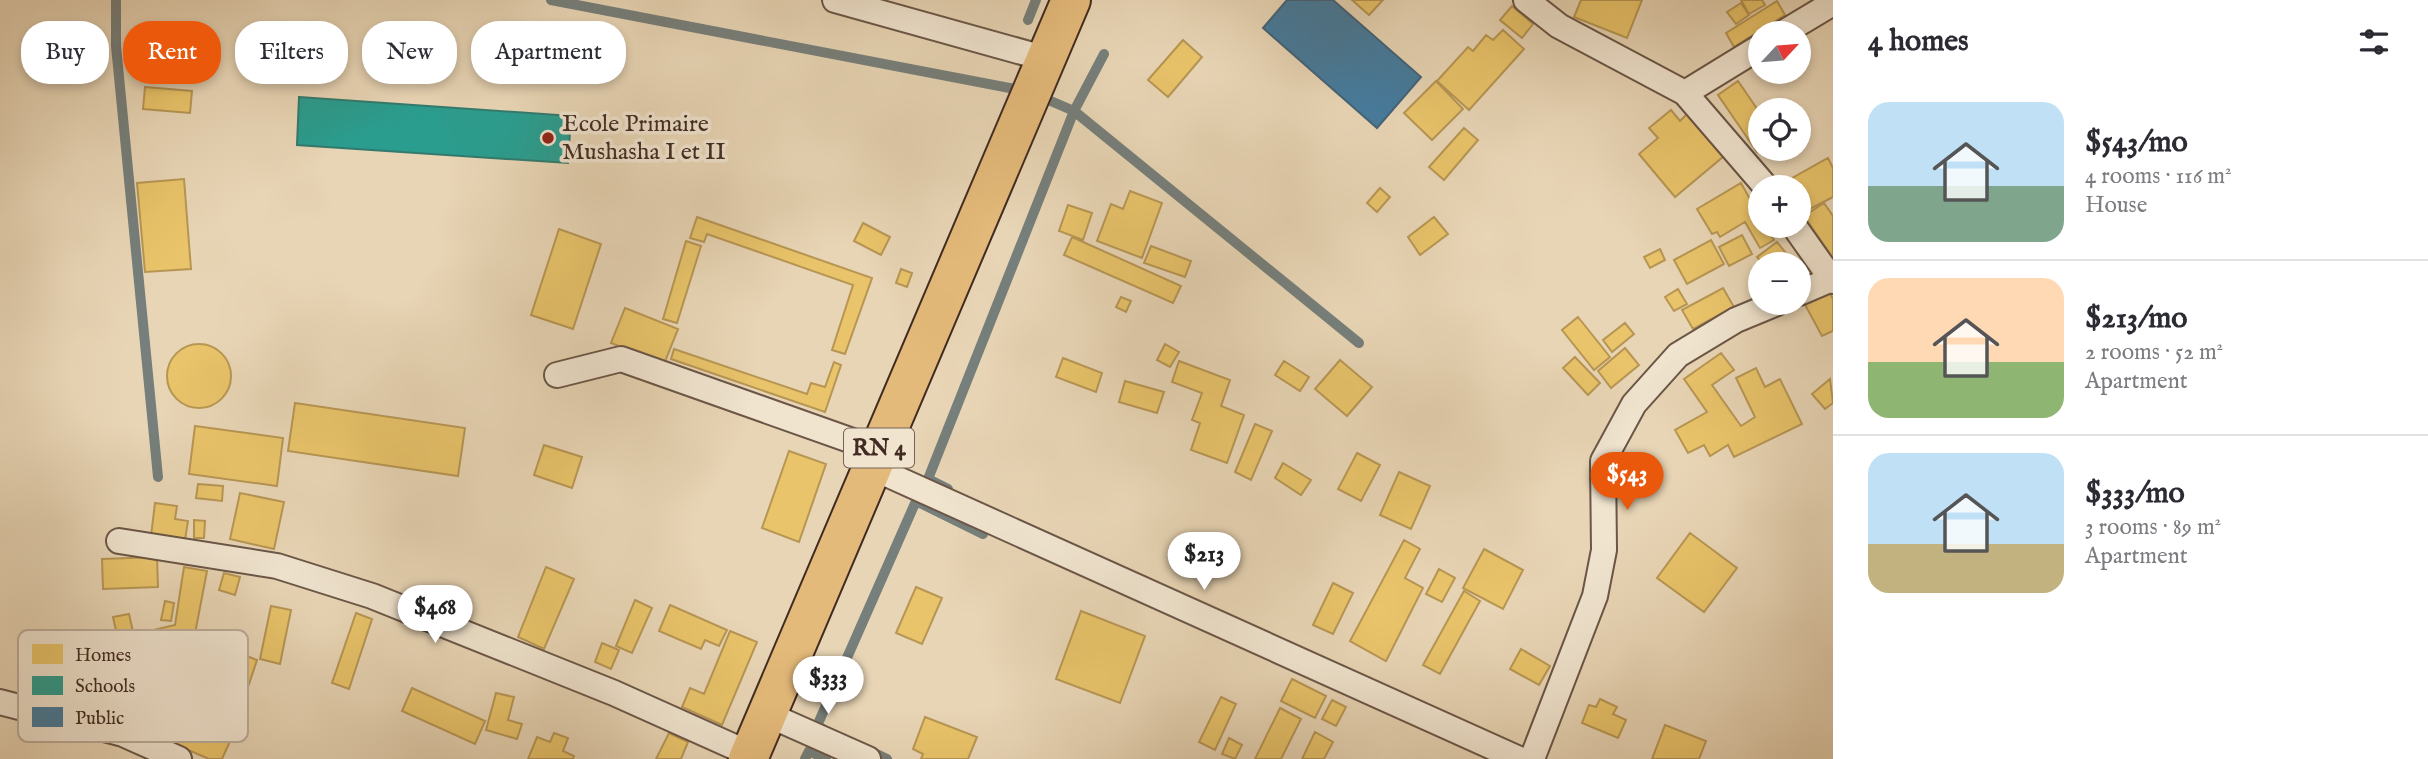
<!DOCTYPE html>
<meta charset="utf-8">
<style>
:root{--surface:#fff;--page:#f2f2f3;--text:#2b2b33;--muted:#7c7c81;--line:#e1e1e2;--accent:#ea580c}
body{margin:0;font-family:"IM FELL English",serif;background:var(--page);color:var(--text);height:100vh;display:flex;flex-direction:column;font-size:26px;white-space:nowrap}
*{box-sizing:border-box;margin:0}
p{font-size:23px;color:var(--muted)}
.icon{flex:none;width:38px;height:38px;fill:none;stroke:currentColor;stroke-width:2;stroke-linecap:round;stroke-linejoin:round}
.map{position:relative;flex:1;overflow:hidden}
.details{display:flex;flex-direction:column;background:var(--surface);width:595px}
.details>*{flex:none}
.guide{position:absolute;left:21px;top:21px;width:665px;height:63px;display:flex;gap:14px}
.needle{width:46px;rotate:64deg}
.fabs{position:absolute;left:1748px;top:21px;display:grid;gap:14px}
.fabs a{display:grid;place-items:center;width:63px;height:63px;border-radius:50%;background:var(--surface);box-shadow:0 4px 10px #0003;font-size:35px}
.price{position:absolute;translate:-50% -60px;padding:0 16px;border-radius:24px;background:#fff;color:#222;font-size:23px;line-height:46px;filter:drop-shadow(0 2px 4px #0008)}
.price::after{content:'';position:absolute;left:50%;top:42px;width:21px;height:16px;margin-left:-10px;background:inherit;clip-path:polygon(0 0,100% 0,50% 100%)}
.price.current{background:var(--accent);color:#fff}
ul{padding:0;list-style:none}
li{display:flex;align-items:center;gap:21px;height:175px;padding:0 35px}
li+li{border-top:2px solid var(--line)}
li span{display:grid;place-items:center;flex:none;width:196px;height:140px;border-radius:21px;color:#555}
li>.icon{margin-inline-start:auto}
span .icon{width:84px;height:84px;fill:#fffc;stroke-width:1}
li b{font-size:30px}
h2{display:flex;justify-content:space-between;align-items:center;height:84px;padding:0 35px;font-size:30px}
.chip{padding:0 24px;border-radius:28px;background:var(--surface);box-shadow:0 4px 10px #0003;font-size:24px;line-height:63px}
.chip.current{background:var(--accent);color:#fff}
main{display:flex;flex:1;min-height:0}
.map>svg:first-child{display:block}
.homes{fill:#e9c46a;stroke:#b79654;stroke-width:2}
.schools{fill:#2a9d8f;stroke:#317b6e;stroke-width:2}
.public{fill:#457b9d;stroke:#446378;stroke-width:2}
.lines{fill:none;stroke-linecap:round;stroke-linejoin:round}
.stream{stroke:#767f7b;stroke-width:10}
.minor-casing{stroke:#6b5647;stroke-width:28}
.primary-casing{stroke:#412b22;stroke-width:42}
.minor{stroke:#f0e4cf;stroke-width:24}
.primary{stroke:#e4ba7a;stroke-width:38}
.poi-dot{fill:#8f2418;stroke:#f0e4cf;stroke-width:2.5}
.labels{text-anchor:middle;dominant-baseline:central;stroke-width:7;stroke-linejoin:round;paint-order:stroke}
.shield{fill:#f0e4cf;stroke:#766256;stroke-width:2}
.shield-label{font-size:23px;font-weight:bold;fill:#412b22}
.poi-label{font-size:24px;fill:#412b22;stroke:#f0e4cf;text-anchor:start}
.key{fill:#f0e4cf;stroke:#bcac9b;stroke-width:2}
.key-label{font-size:19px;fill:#412b22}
</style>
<main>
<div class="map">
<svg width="1833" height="759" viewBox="0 0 1833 759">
<rect width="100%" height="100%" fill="#e8d5b5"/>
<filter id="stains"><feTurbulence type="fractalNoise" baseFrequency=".00286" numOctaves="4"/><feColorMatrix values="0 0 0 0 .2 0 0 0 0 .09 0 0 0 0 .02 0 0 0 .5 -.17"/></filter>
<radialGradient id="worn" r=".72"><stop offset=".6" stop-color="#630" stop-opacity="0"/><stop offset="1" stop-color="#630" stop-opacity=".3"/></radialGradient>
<path class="homes" d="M1352,0H1383L1369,15Z
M1581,0H1642L1627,38L1574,17Z
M1741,0H1762L1765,5L1749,14Z
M1777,1L1785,15L1734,47L1726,33Z
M1741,3L1749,15L1736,24L1727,12Z
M1512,6L1533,24L1522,38L1500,20Z
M1503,30L1524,49L1469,110L1437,81L1468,47L1473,51L1486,35L1493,40Z
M1183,40L1202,57L1168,97L1148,80Z
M1436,81L1463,109L1432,140L1404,113Z
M1738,81L1760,113L1762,149L1757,152L1718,95Z
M145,87L192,91L190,113L143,109Z
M1671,110L1680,121L1688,113L1724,156L1675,197L1639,154L1658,138L1649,128Z
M1464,128L1478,140L1444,180L1429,167Z
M1828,158L1833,168V197L1802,213L1799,207V187H1788L1785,182Z
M184,179L191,269L145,272L137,183Z
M1741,183L1760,217V226H1765L1774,240L1760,248L1745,222L1720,237L1717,232L1712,234L1697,209Z
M1380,188L1390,197L1377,212L1367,203Z
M1130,191L1162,203L1142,258L1097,241L1111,204L1123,209Z
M1824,203L1833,216V258L1804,216Z
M1068,205L1092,213L1083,240L1059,231Z
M697,217L872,278L845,354L832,350L853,285L707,234L704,242L690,238Z
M1434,217L1448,234L1420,255L1408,237Z
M863,223L890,237L881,255L854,241Z
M559,229L601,244L573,329L531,315Z
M1742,235L1752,254L1729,266L1719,247Z
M1072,237L1181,286L1173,303L1064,255Z
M1711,240L1724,264L1687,284L1674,260Z
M686,241L701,246L677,323L663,319Z
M1777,242L1795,264H1763L1757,257Z
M1151,246L1191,261L1185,277L1144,263Z
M1660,249L1665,260L1650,268L1644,257Z
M901,269L912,273L907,287L896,283Z
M1723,288L1734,307L1693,329L1682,310Z
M1678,289L1687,304L1674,311L1665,297Z
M1828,289L1833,299V331L1822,336L1803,301Z
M1121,297L1131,301L1126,312L1116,307Z
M625,308L678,329L664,364L611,343Z
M1578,317L1610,357L1594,370L1562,330Z
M1625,323L1634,334L1612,352L1603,340Z
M1165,344L1179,352L1170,367L1157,360Z
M167 376a32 32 0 1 1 64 0a32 32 0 1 1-64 0Z
M1625,348L1639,365L1611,388L1598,371Z
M674,349L807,394L811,383L825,387L834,362L841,365L825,412L671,359Z
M1721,353L1734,370L1712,385L1741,426L1755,417L1736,378L1756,368L1765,387L1780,379L1802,424L1734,457L1728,445L1710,456L1704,445L1688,453L1675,430L1707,412L1684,379Z
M1575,357L1600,383L1588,395L1563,368Z
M1063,358L1102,373L1096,392L1056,377Z
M1340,360L1372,387L1347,416L1315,389Z
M1179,361L1230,380L1221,406L1244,415L1227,463L1191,450L1200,423L1192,420L1202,393L1172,382Z
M1284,361L1309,377L1300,391L1275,375Z
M1830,379L1833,403L1825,409L1812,394Z
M1125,381L1164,392L1157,413L1119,402Z
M295,403L465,428L458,476L288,451Z
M1255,424L1272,431L1251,480L1235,472Z
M195,426L283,438L277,486L189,474Z
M544,445L582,457L572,488L534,475Z
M789,451L826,464L799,542L762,528Z
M1357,453L1380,465L1361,501L1338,489Z
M1283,463L1311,480L1301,495L1275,478Z
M1399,472L1430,486L1411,529L1380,515Z
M198,484L223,486L222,501L196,498Z
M240,493L284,502L274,549L230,539Z
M155,503L177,506L175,519L188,521L185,540L151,536Z
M194,520L205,521L204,538H194Z
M1690,533L1737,568L1704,612L1657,578Z
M1404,540L1420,549L1405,578L1423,588L1386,661L1350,641Z
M1484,549L1523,570L1503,609L1463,588Z
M157,557L158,587L103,589L102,559Z
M184,567L207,571L193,644L230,651L223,691L187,685L189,670L144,673L141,729L118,721L121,663L115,639L175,625Z
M546,567L574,579L544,649L518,637Z
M1439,569L1455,578L1442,602L1426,594Z
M224,573L240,577L235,595L219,590Z
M1333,583L1353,593L1333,634L1313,625Z
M916,587L942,598L922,644L896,633Z
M1464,591L1480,601L1440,674L1423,665Z
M635,600L652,608L632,653L616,646Z
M165,601L174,603L171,621L161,620Z
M670,605L727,630L719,646L705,640L701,649L659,631Z
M271,606L291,610L280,664L260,659Z
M1081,611L1145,636L1120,703L1056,679Z
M356,613L372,619L349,689L332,683Z
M129,614L133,632L117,635L113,617Z
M730,631L757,642L722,725L682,707L690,688L704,694Z
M602,643L619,650L611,669L595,662Z
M1521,649L1550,666L1539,685L1510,669Z
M239,653L257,660L241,708L223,702Z
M1292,679L1326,696L1315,718L1281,701Z
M412,688L485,721L475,744L402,711Z
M496,693L514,697L508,720L522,724L517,739L486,730Z
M1221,697L1236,704L1215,750L1199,742Z
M1600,699L1617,707L1613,714L1626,720L1618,738L1582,723L1589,705L1596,707Z
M215,700L243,713L222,759H209L163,739L174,713L203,726Z
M1332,700L1346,707L1336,726L1322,719Z
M1280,708L1301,719L1281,759H1255Z
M925,717L977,737L968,759H921L923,754L913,749Z
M1665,725L1706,741L1699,759H1652Z
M1315,732L1333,742L1324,759H1302Z
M554,733L568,738L563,751L574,756L573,759H528L537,737L550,742Z
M669,733L688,742L681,759H656Z
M1229,738L1242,745L1235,759L1222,754Z"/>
<path class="schools" d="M299,97L571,116L568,163L297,145Z"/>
<path class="public" d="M1287,0H1333L1421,77L1377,128L1263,28Z"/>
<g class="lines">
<path class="stream" d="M116,0V46L158,477
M551,0L1025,91
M1028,20L1036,0
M1039,96L1074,111L1359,343
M948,489L928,479L1074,111L1104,54
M823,729L817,726L916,501L983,534
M868,750L887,759
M805,759L809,751L826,759"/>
<defs>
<path id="minor" d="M835,0L1047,59
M1526,0L1559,26L1685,93L1766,187
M1783,33L1833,3
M1685,93L1760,47
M1794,226L1833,281
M1799,293L1832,279
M557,375L621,359L878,450
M871,467L1519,759
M119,541L277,566L372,596L614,693L750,754
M0,702L123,734L179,759
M769,715L868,759
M1532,759L1595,596L1604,550L1603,461L1634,404L1678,355L1736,320L1777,303"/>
<path id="primary" d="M748,759L1071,0"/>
</defs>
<use href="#minor" class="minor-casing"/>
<use href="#primary" class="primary-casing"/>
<use href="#minor" class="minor"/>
<use href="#primary" class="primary"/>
</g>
<circle class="poi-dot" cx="548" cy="138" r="7"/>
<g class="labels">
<rect class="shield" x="844" y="428.5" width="70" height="39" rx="5"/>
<g class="shield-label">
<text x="879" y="448">RN 4</text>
</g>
<g class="poi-label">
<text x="562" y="124">Ecole Primaire<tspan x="562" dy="28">Mushasha I et II</tspan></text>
</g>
</g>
<rect x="18" y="630" width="230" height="112" rx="10" class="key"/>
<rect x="32" y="644" width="31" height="20" fill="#e9c46a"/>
<rect x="32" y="676" width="31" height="19" fill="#2a9d8f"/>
<rect x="32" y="707" width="31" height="20" fill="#457b9d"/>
<g class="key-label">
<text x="75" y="661">Homes</text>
<text x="75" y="692">Schools</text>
<text x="75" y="724">Public</text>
</g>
<rect width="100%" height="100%" filter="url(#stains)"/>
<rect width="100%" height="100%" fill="url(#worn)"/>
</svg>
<div class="fabs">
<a><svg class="needle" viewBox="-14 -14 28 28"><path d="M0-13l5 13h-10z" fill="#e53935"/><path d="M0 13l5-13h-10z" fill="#7c7c81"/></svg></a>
<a><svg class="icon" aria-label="locate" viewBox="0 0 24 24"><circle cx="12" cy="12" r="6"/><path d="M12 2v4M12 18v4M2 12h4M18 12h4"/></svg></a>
<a>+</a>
<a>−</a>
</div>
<b class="price current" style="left:1627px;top:512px">$543</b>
<b class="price" style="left:1204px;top:592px">$213</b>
<b class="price" style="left:435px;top:645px">$468</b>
<b class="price" style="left:828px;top:716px">$333</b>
<div class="guide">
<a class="chip">Buy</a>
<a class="chip current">Rent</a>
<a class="chip">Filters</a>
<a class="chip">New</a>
<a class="chip">Apartment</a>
</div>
</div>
<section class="details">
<h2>4 homes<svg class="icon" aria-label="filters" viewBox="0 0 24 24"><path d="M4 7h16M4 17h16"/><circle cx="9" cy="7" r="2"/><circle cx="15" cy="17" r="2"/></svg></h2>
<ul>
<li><span style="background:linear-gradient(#bfe0f5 60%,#7fa58c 0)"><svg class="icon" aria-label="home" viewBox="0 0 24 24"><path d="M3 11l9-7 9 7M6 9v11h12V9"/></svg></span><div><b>$543/mo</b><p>4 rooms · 116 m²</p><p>House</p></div></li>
<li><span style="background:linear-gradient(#ffd9b3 60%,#8fb573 0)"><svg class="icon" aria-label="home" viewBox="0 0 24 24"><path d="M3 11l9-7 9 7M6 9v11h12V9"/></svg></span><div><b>$213/mo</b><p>2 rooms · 52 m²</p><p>Apartment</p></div></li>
<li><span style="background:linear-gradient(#bfe0f5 65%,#c2b280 0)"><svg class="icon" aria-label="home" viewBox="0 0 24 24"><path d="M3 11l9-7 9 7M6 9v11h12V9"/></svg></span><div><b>$333/mo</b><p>3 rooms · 89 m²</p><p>Apartment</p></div></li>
</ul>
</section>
</main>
